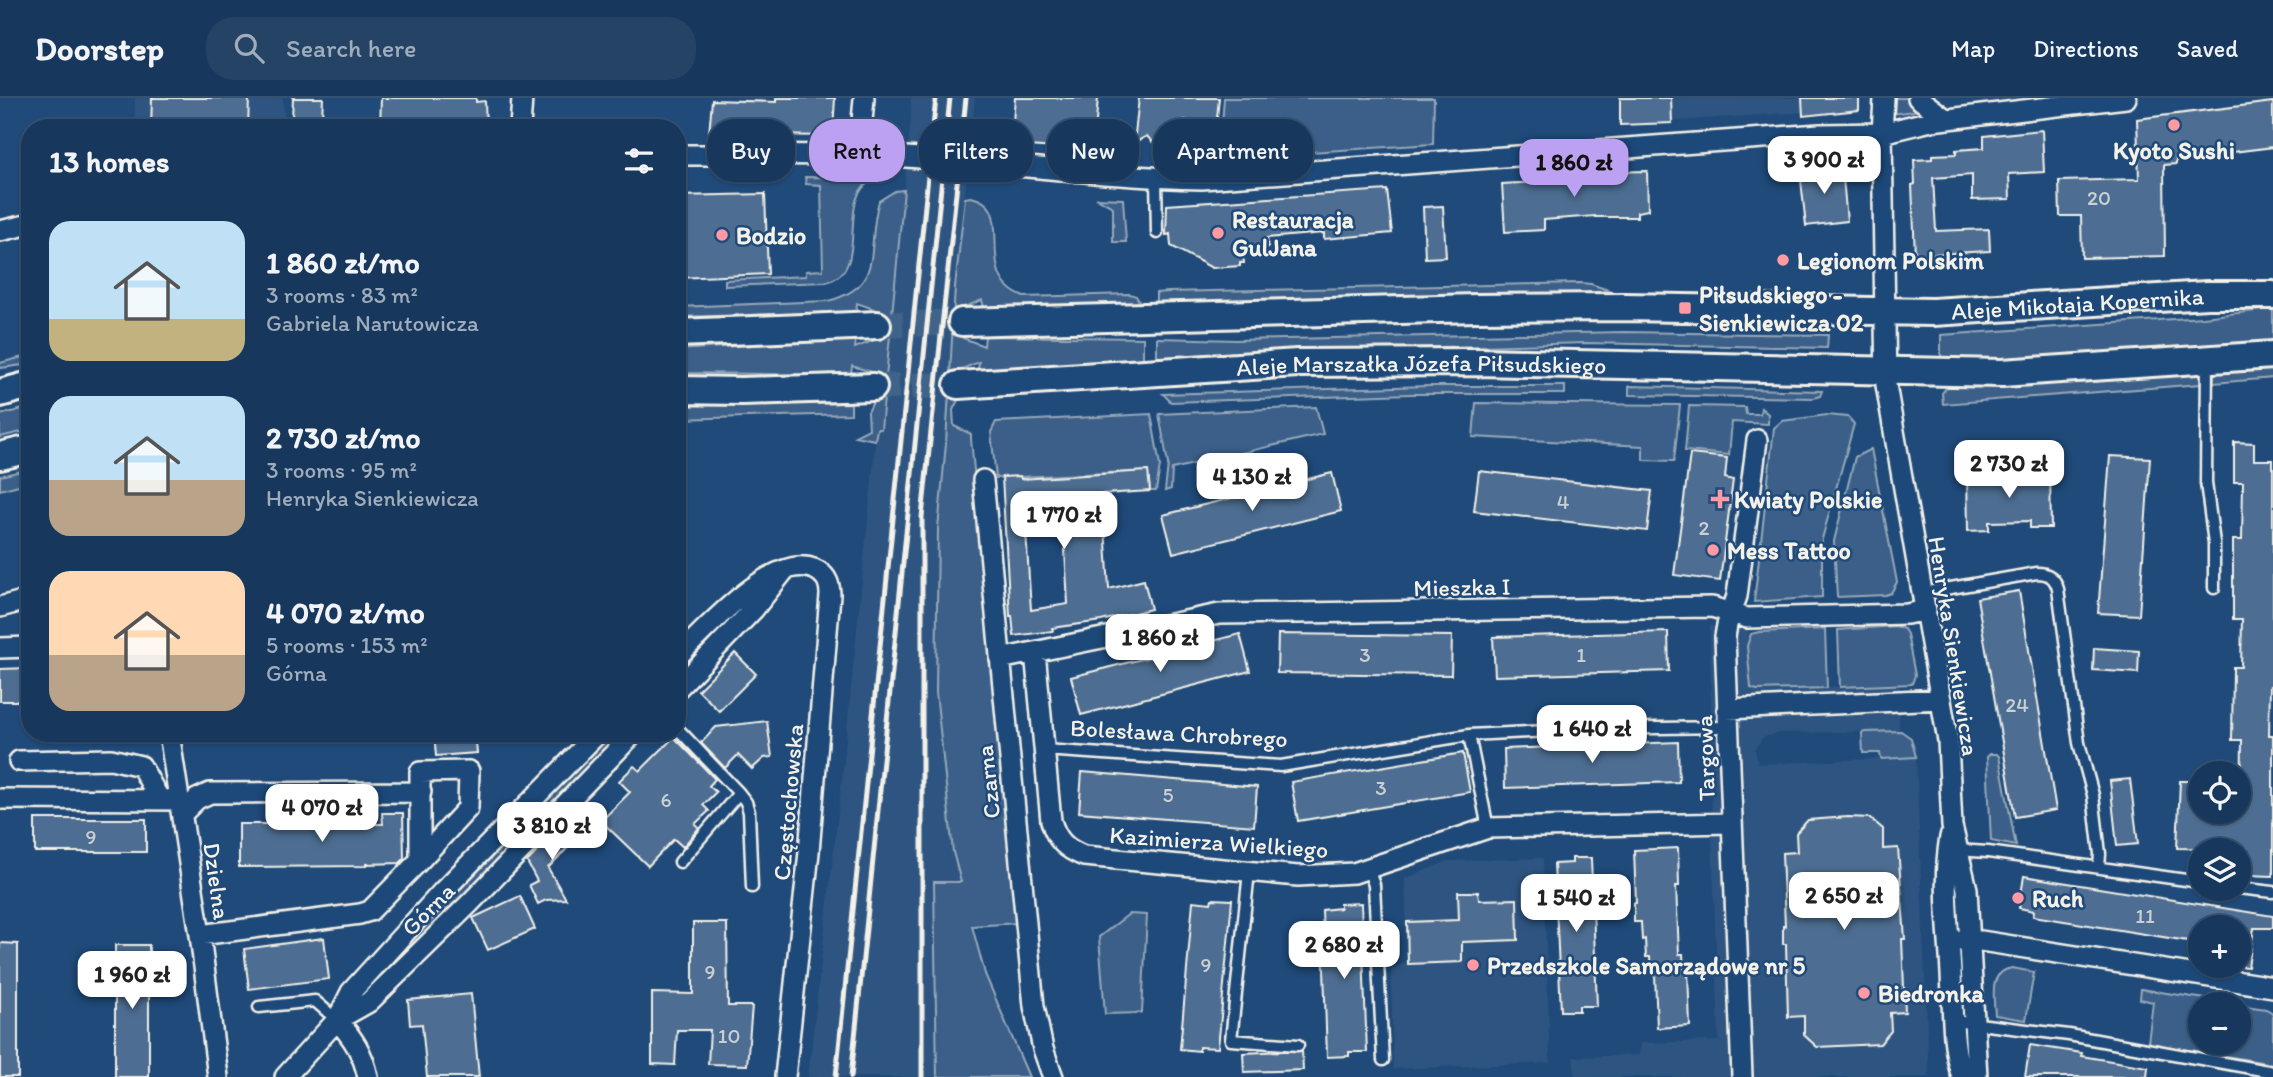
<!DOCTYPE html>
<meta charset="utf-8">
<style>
:root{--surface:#17385c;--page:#244365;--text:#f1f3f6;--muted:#9eacbb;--line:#365272;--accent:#bca0f2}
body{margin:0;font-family:Itim,sans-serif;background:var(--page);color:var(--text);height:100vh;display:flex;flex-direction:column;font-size:26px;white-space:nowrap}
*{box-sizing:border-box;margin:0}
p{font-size:23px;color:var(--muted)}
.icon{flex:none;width:38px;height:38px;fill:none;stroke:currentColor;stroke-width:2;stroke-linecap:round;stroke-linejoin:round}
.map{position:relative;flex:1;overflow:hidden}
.drawer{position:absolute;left:21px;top:21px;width:665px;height:623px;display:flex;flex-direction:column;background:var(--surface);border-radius:28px;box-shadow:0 2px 5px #0004,0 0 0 2px var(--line)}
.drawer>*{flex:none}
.hud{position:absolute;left:707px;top:21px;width:665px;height:63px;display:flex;gap:14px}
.controls{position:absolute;left:2188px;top:663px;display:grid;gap:14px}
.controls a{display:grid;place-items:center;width:63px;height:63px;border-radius:50%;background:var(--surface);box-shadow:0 2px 5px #0004,0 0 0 2px var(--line);font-size:35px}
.price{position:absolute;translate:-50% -60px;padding:0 16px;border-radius:14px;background:#fff;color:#222;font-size:23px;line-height:46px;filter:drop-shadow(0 2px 4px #0008)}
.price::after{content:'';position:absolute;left:50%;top:42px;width:21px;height:16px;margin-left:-10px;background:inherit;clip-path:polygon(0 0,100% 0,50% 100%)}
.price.current{background:var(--accent);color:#111}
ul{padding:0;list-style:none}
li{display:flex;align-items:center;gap:21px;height:175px;padding:0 28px}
li span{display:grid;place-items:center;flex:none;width:196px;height:140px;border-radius:21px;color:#555}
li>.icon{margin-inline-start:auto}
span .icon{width:84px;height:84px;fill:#fffc;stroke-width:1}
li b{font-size:30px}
h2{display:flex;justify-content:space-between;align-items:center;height:84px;padding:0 28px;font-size:30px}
.pill{padding:0 24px;border-radius:28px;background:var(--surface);box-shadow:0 2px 5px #0004,0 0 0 2px var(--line);font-size:24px;line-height:63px}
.pill.current{background:var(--accent);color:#111}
header{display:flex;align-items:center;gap:42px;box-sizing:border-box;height:98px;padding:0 35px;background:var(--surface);border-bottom:2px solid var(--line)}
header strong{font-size:33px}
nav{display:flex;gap:38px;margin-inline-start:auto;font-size:24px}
.search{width:490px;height:63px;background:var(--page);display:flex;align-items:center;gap:18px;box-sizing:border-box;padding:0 24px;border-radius:28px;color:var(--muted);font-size:26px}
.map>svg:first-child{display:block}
.built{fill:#2d5581;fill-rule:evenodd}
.green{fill:#3a5f88;stroke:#97a8b8;stroke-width:2}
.building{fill:#4d6e92;stroke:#f4f1e8;stroke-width:2;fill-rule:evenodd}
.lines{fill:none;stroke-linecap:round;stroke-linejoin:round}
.secondary-tunnel{stroke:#3f638a;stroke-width:26;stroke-dasharray:26 13;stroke-linecap:butt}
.service-casing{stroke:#f4f1e8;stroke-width:15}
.minor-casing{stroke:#f4f1e8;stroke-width:24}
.secondary-casing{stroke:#f4f1e8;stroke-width:32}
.service{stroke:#1f4a7a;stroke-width:10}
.minor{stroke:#1f4a7a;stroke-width:19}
.secondary{stroke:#1f4a7a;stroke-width:26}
.rail{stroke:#f4f1e8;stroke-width:5}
.poi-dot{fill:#ff9aa2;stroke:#1f4a7a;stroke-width:2.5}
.labels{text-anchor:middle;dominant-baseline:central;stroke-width:5;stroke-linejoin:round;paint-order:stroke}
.number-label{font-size:21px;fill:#cad0d2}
.poi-label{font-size:24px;font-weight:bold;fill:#f4f1e8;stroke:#1f4a7a;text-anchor:start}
.street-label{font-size:24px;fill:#f4f1e8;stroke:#1f4a7a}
</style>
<header>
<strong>Doorstep</strong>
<div class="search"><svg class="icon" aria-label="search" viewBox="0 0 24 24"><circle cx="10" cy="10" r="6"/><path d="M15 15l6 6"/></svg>Search here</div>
<nav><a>Map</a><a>Directions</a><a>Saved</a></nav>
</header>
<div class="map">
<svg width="2273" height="979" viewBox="0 0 2273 979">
<rect width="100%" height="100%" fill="#1f4a7a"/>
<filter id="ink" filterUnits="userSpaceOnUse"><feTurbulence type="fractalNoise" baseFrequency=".0143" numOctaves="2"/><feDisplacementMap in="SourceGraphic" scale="14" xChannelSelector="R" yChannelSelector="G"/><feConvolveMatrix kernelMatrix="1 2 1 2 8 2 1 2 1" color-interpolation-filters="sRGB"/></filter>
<g filter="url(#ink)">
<path class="built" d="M135,0H283L285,30H134Z
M911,0H975L955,189L946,345L938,431L936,594L953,754L985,876L1029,979H808L843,671L877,331L881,330L911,18Z
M1620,0H1861L1860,10L1620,27Z
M1710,528H1749L1747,548L1749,585L1752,591L1900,587L1899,633L1779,635L1762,640L1755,652L1758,666L1916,659L1929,979H1575L1573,959L1639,957L1640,945L1719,943L1712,736ZM1873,722L1883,735V751L1898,750L1905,840L1902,841L1905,913L1890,915V930L1873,946L1840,949L1804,933V918H1789L1786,846L1783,845V828L1785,827L1782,755L1797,754L1801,729L1805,725Z
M1543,760L1550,965L1393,971L1391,871L1408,864L1405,781L1448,763Z"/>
<path class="green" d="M1224,0H1434L1433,46L1280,56L1286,31L1222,27Z
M1892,0H1908L1921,12L1891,16Z
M805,79L872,80L873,82C834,99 873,173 826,184L725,188V182L806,178V173L823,172L821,87L806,86Z
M904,92L881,331H877L875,342L855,338L869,331L868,314L873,304L872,274L852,268L851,277L677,275V252L856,240L855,250L877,241V212L857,205L856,214L677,219V209L828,203C887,188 865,148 879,103L895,93Z
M970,99C1021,107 969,179 1024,199L1130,196L1136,198L1141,206L984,210L982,202L962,210L963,240L984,248L985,238L1143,240V261L978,272L979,264L957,273L958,302L953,312L954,328L971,336V341L1018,825L972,828L985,876L1029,979H937L934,784H961L953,754L936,594L938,431L946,345L955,189L965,100Z
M1096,100L1123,101L1126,144H1113V109Z
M1580,185L1591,186L1608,192L1591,195L1156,206V195L1168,194Z
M2273,211V243L2047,260H1941V237L2203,219Z
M1624,234L1828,237L1827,250L1586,245L1256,254L1157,260V240L1236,242Z
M30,257V266L0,270V265Z
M2273,270V280L2214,285V275Z
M2200,276L2201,286L1943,306L1942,295L1947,289H1976Z
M1429,288H1565V296H1411L1171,304L1163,296Z
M1629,288L1822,293L1820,298L1814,300L1629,297Z
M851,305V316L677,321V308Z
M1476,305L1680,307L1674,363L1643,362V348L1473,339Z
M1689,308L1745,309L1746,316H1760L1761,310L1768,316V326L1732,324L1729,357L1685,353Z
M30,309V332L0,339V317Z
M1316,309L1323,336L1172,371L1171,391L1165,393L1168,366L1159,316Z
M1151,316L1160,368L1156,393H1150L1148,373L996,380L991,334L996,324Z
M1827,317L1848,319L1854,326L1822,441V499L1754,504L1774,330L1782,323Z
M1871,351L1897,484L1891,495L1885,497L1837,499L1834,443L1855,359Z
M30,371V384L0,392V378Z
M743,509L677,580V567Z
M1896,528L1904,531L1907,536L1915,577L1912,586L1840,589L1838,532Z
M1825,531L1827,590L1757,592L1751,590L1747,548L1751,536L1759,534Z
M1901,633L1911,640L1916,659L1881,661L1880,655H1863L1862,635L1865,634Z
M608,635H624L363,902L357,899L431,816Z
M1990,656H1996L1999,658L2016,748L1991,743L1987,659Z
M1129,816L1147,817L1142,915L1105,916L1099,839Z
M2012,870L2034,874L2026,922L1995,917C1994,898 1988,874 2012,870Z
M2141,891L2238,906H2200V945H2238V907L2266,911L2273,915V966L2148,945L2153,904L2140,901Z"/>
<path class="building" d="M152,0H249L248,30H151Z
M293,0H323L322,21L292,20Z
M381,0H476V4L485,3L486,30H380Z
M776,0H835L833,33L827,38L709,36L712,2L776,4Z
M1015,0H1098L1094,46L1088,52L1011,47Z
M1139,0H1219L1216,30L1196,27L1185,22L1152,44L1147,38L1134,45Z
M1620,0H1671L1672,25L1620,27Z
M1802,0H1859V12L1803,18Z
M2273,4V49L2176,61V66L2164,67L2165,158L2082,160L2081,118H2060L2059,83L2139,81L2137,21Z
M2042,32L2044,74L2009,76L2010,101L1972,102V77L1933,80L1936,133L1989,131L1990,153L1915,157L1912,87L1915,86L1914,62L1932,61V57L1956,56V52L1984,50V38Z
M1842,69L1847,123L1806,128L1800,73Z
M1647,73L1648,112L1637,114V119H1595V118L1544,122V132L1505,134L1502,86L1541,84V81L1607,74Z
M1387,92L1392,135L1324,141V135L1267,140L1268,149L1242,151L1244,165H1240V168L1212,170L1171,148L1170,136L1166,137L1167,107Z
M765,96L768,176L677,180V98Z
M1443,108L1446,159L1425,160L1423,109Z
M2234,344L2254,345V362H2273V588H2270L2269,637H2273V778L2247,777V751L2177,750L2180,683H2200V714H2241L2242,642H2232L2233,569H2241L2242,521H2233V442H2242L2243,384H2234Z
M1690,356L1727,360L1725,380L1733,382L1720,483L1674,477Z
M2110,358L2150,360L2139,517L2098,515Z
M2050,372L2051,430H2030V423L1989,424V432L1968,433L1967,375H1988V381L2029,380L2028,373Z
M1148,373L1150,393L1103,396L1109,491L1144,482L1151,511L1101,523L1052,530L1053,533L1014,538L1012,518H1010L1002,379L1020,378L1021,381ZM1062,399L1068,506L1031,512L1024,401Z
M1479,373L1652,393L1647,433L1474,413Z
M1332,375L1341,413L1173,455L1163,417Z
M2019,493L2056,712L2015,719L1977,500Z
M1668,534L1669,573L1495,578L1493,539Z
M1240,536L1250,573L1081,617L1071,579Z
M1278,536L1452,538L1451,577L1277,575Z
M2094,550L2139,553L2138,575L2093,572Z
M735,555L756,576L719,613L698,592Z
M30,570V603H0V571Z
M767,623L772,659L764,660L752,671L738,657L725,670L701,645L716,629Z
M434,635H475L477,655L436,658Z
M674,639L715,681L709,688L716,694L703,707L709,713L695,726L699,730L683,749L674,741L648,768L601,723L630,694L619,683L634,668L640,673Z
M1678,644L1679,684L1505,690L1504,651Z
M1463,655L1470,694L1298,723L1291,684Z
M1082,674L1257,689L1254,728L1079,714Z
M2130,681L2138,746L2117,748L2110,683Z
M382,715H403L404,761L400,765L367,766V768L239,769V726H383Z
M571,719L585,732L548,770L566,801L546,802L538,806L529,787L537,783L527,764Z
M1848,719L1870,720L1883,731V751L1898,750L1905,841H1902L1905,914L1890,915L1891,933L1880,946L1817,949L1804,937V918L1788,919L1786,846H1783V828H1785L1782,755L1797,754L1796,735L1808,722Z
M35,721H146V754H35Z
M1678,750L1679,788H1676L1679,856H1683L1684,873H1688L1690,928L1657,930L1655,876H1651L1650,859H1646L1645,841L1642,842L1641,824H1634V805H1636L1634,752Z
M1572,760H1591L1597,908H1579V913H1561L1554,766L1572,765Z
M2024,778L2273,818V830H2254L2248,869L2238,868V830H2200V845L2033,818L2034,813L2019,810Z
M1458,794H1478L1479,802L1517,801L1518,842L1462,844V864L1408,866L1407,824L1459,822Z
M520,798L535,831L488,852L473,820Z
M1212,801L1232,802L1218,950L1199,949V953L1180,951L1193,803L1211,805Z
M1361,805L1367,954H1349V958L1327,959L1322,812L1340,810V806Z
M693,825H727L728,908H752L747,967L708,966L710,932H677L675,967L652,966V895L693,896Z
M324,840L329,881L249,891L244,851Z
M0,845L18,846V979H0Z
M115,847H149V979H115Z
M471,896L479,979H427L422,926L410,927L408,902Z
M2030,947L2082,955L2081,958L2148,969L2147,979H2025Z
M1283,953H1302L1303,972L1244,974L1243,955Z"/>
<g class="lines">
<path class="secondary-tunnel" d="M877,227L962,224
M873,289L958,287"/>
<defs>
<path id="service" d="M1156,80L1157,135
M2207,262L2206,385L2214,445V490
M1922,495L2037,475C2049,475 2055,480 2058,491L2079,645L2093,697L2100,756L2099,769
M677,630L739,695L680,764
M1469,637L1488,730
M1044,652L1281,668L1469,637L1588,631L1728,629
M739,695L746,704L749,714L752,789
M1956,752L1988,754L2200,784
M1368,770L1374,787L1383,962
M1249,774L1231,942L1298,947
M2238,790L2273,794
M259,909L315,903L337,922
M1954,923L2069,937L2273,974"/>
<path id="minor" d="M1884,0L1882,35L1886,287L1948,643L1952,728L1967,791L1977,979
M1918,0L1946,21
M520,30L522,0
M677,57C753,57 830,55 906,59C1005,65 1103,79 1202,81L1820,36L1882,35L1931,23L2126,0
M859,58L864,0
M0,133L30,126
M983,382L1034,908L1043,951L1053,979
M0,509L30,501
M0,550L30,549
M1035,554L1051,723C1057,743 1066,751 1084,758L1298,778L1354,775L1488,730L1732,725
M677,559C704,533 773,454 814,471C826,476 830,485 830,497L809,754L785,979
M1000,561L1219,516L1712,509L1747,520L1907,516L1926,512
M677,591L753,512L783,474
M1727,611L1941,601
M169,635L200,837L218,979
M19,663L111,661L141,668L160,702
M0,701L180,702
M182,716L197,701L210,695L421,694
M1950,739C1942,784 1949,831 1951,876C1953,909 1951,947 1962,979
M200,837L360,816L370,813L420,762V674L469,673L468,710L420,762
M1950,842L1981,843L2273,889
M337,922L369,904L470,805L634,635
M337,922C353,940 363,955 368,979
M285,979L337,922L351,894L442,794L598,635
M1742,979L1725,539L1727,527L1737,498L1757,342"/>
<g id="secondary">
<path id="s1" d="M962,224L1476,210L1624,209L1933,214L2207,197H2273"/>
<path d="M677,235L877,227"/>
<path id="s2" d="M958,287L1298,265L1478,264L2002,275L2273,257"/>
<path d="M677,292L742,293L873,289"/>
<path d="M0,295L30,287"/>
<path d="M0,358L30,351"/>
</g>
</defs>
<use href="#service" class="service-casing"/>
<use href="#minor" class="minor-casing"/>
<use href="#secondary" class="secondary-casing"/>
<use href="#service" class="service"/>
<use href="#minor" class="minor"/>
<use href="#secondary" class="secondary"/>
<path class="rail" d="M836,979L936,0
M851,979L950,0
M922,979V419L966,0"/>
</g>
</g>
<g class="poi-dot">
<circle cx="2174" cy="27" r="7"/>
<circle cx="1218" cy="135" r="7"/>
<circle cx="722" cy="137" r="7"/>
<circle cx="1783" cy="162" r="7"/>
<rect x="1678" y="203" width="14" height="14" rx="3.5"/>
<path d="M1716.5 390.5h7v7h7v7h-7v7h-7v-7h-7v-7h7z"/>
<circle cx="1713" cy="452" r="7"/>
<circle cx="2018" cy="800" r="7"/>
<circle cx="1473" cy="867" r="7"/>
<circle cx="1864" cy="895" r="7"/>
</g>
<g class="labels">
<g class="number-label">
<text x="2099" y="99">20</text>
<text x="1563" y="403">4</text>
<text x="1704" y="429">2</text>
<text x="1365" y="556">3</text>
<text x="1581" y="556">1</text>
<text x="2017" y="606">24</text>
<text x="1381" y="689">3</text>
<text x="1168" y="696">5</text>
<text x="666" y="701">6</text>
<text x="91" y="738">9</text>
<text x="2145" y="817">11</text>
<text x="1206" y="866">9</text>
<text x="710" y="873">9</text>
<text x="729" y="937">10</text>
</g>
<g class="poi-label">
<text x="2174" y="52" text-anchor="middle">Kyoto Sushi</text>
<text x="1232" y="121">Restauracja<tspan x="1232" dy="28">GulJana</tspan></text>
<text x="736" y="137">Bodzio</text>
<text x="1797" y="162">Legionom Polskim</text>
<text x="1699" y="196">Piłsudskiego -<tspan x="1699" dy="28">Sienkiewicza 02</tspan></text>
<text x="1734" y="401">Kwiaty Polskie</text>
<text x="1727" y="452">Mess Tattoo</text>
<text x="2032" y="800">Ruch</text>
<text x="1487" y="867">Przedszkole Samorządowe nr 5</text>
<text x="1878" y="895">Biedronka</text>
</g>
<g class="street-label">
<text stroke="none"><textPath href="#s1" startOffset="1116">Aleje Mikołaja Kopernika</textPath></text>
<text stroke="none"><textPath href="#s2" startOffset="464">Aleje Marszałka Józefa Piłsudskiego</textPath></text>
<text transform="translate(1462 489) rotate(-1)">Mieszka I</text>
<text transform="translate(1954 548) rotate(81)">Henryka Sienkiewicza</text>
<text transform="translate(1179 635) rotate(3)">Bolesława Chrobrego</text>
<text transform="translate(1705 660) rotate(-92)">Targowa</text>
<text transform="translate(988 684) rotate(-96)">Czarna</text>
<text transform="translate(788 704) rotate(-85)">Częstochowska</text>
<text transform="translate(1219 744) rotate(4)">Kazimierza Wielkiego</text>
<text transform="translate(217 783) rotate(82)">Dzielna</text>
<text transform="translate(428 811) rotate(-45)">Górna</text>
</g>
</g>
</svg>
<div class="controls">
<a><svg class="icon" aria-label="locate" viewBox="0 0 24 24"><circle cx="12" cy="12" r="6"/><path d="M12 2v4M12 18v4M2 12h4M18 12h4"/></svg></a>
<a><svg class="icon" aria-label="layers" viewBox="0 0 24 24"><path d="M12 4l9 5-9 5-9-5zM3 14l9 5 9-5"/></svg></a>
<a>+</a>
<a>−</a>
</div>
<b class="price" style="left:1824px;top:98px">3 900 zł</b>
<b class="price current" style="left:1574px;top:101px">1 860 zł</b>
<b class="price" style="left:2009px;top:402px">2 730 zł</b>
<b class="price" style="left:1252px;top:415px">4 130 zł</b>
<b class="price" style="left:1064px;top:453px">1 770 zł</b>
<b class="price" style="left:1160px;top:576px">1 860 zł</b>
<b class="price" style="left:1592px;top:667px">1 640 zł</b>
<b class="price" style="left:322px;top:746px">4 070 zł</b>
<b class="price" style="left:552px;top:764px">3 810 zł</b>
<b class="price" style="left:1844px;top:834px">2 650 zł</b>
<b class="price" style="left:1576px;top:836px">1 540 zł</b>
<b class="price" style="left:1344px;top:883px">2 680 zł</b>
<b class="price" style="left:132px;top:913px">1 960 zł</b>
<div class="hud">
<a class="pill">Buy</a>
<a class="pill current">Rent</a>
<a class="pill">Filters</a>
<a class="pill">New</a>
<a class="pill">Apartment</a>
</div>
<section class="drawer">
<h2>13 homes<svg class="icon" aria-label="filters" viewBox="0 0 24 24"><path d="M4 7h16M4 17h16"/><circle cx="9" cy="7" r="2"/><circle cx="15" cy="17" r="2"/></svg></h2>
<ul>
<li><span style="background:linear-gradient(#bfe0f5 70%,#c2b280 0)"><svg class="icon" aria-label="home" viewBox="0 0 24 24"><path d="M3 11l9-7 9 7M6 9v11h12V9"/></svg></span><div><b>1 860 zł/mo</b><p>3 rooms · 83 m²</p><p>Gabriela Narutowicza</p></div></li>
<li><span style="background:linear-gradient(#bfe0f5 60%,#b9a48a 0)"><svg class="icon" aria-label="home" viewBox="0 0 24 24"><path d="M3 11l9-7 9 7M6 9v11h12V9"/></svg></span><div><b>2 730 zł/mo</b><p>3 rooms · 95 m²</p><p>Henryka Sienkiewicza</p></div></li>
<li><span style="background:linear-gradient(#ffd9b3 60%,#b9a48a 0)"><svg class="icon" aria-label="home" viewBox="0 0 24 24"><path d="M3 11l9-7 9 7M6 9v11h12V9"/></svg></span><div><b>4 070 zł/mo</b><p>5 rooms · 153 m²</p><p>Górna</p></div></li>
</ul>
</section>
</div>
